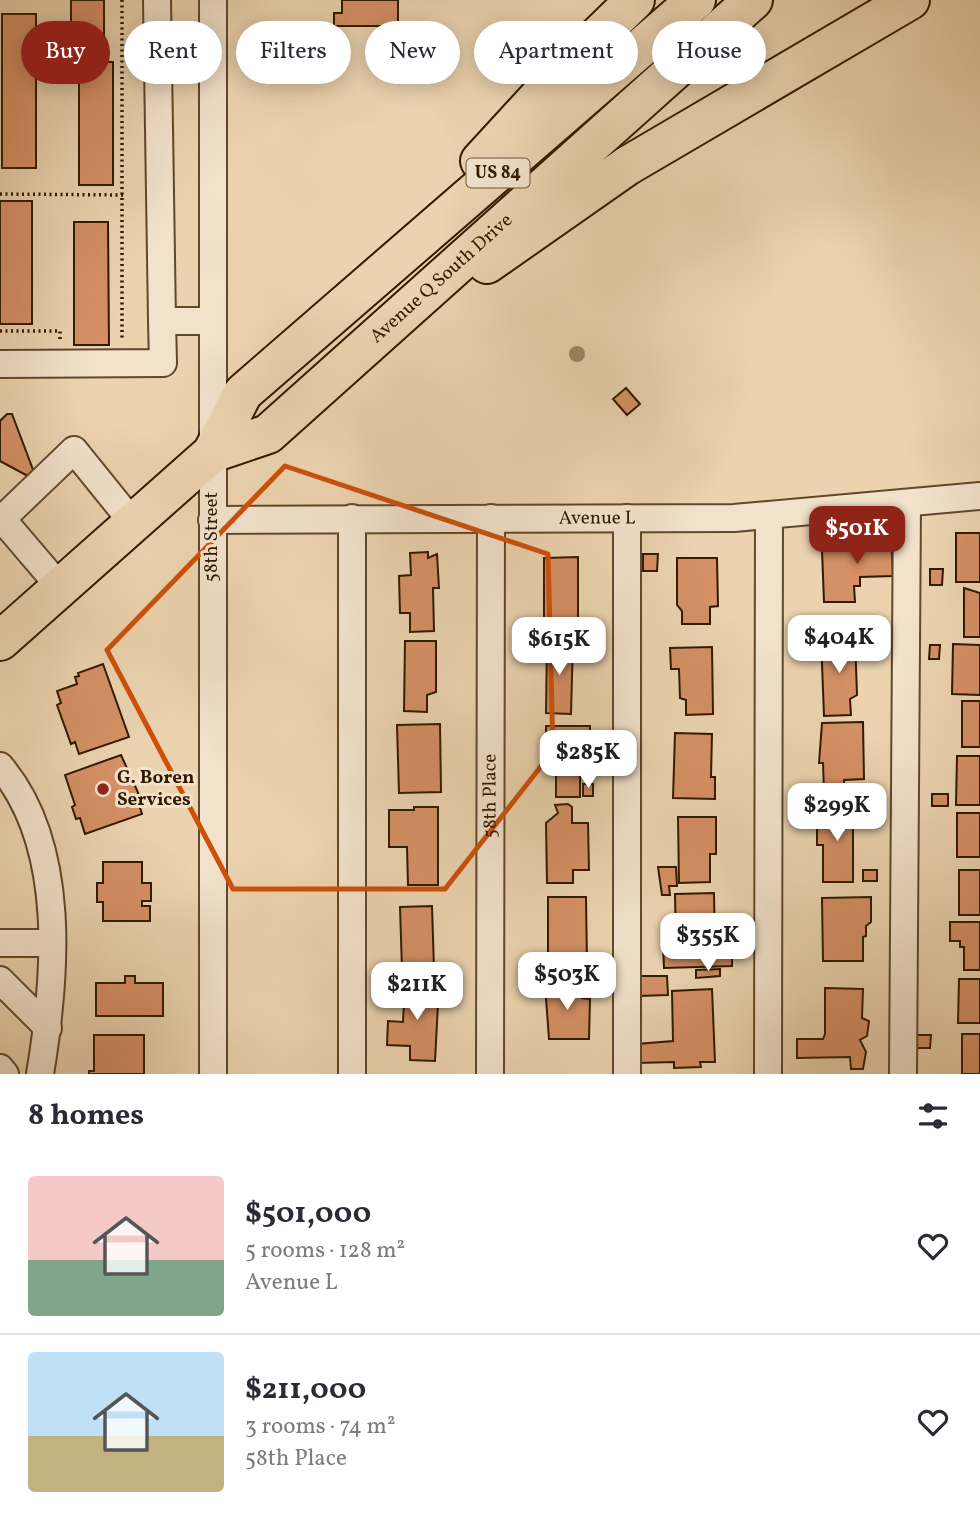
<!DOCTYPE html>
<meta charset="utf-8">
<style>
:root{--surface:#fff;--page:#f7f7f7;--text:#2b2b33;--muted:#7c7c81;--line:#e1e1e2;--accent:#8f2418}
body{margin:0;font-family:Vollkorn,serif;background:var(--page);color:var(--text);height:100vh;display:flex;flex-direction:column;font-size:26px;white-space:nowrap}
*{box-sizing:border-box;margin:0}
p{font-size:23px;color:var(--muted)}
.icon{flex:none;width:38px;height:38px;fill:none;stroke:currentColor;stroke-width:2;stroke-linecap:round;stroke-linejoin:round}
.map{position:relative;height:1074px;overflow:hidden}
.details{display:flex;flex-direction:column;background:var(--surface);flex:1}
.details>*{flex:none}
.hud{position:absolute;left:21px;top:21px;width:938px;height:63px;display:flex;gap:14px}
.price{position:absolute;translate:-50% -60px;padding:0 16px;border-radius:14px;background:#fff;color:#222;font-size:23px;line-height:46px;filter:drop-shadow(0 2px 4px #0008)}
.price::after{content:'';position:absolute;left:50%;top:42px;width:21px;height:16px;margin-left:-10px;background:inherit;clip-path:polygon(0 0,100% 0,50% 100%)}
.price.current{background:var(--accent);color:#fff}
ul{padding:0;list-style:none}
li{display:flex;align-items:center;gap:21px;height:175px;padding:0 28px}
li+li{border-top:2px solid var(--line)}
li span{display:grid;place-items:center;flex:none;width:196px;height:140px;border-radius:7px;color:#555}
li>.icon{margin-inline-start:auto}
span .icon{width:84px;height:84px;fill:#fffc;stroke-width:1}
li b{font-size:30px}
h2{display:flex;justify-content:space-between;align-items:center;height:84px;padding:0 28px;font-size:30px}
.chip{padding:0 24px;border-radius:32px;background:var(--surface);box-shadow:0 4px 18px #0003;font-size:24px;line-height:63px}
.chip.current{background:var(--accent);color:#fff}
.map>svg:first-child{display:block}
.building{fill:#d59065;stroke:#311a00;stroke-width:2}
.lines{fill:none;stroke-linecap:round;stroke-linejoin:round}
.minor-casing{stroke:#60482c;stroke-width:30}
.highway-casing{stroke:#311a00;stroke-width:42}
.path{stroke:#311a00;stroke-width:3.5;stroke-dasharray:2 3.5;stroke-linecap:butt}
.minor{stroke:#f2e2cb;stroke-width:26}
.highway{stroke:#ebd3af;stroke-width:38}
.tree{fill:#9a8866}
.marked{fill:none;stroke:#cd500a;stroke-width:5;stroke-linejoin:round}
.poi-dot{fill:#8f2418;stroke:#f2e2cb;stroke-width:2.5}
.labels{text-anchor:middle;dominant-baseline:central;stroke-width:6;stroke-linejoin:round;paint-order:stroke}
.shield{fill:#f2e2cb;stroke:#6b563d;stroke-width:2}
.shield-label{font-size:18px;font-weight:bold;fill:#311a00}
.street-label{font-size:19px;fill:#311a00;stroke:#f2e2cb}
.poi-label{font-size:19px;font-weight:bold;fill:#311a00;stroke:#f2e2cb;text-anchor:start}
</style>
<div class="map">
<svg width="980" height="1074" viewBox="0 0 980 1074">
<rect width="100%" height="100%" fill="#ebd3af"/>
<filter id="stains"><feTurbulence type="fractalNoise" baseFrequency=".00286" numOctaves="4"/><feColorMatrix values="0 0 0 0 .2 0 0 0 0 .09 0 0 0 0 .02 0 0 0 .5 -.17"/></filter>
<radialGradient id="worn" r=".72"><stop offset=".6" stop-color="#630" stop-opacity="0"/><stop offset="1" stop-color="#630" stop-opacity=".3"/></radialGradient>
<path class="building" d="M71,0H104V38H71Z
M342,0H398V26H334V13H342Z
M2,14H36V168H2Z
M79,62H113V185H79Z
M0,201H32V324H0Z
M74,222H108L109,345H74Z
M626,388L640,404L627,415L613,399Z
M7,414H12L35,475L27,481L26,475L0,461V421Z
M898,533L899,552H892L893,576L860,577V586H854L855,602H824L822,550L866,549V534Z
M956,533H980V582H956Z
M428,552V558L437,554L439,588H433L434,631L410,632V613H400L399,576L411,575L410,553Z
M643,554H658L657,571H643Z
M578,557V631H544V558Z
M677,558H717L718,606L710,607V624H682V611L677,605Z
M930,569H943L942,585H930Z
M964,588L980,593V637H964Z
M855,637L857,695L850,699L851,715L824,716L821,638Z
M547,640H573L571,714L546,713Z
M405,641H436V692L427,695V712L404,711Z
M953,644L980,645V695L952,694Z
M930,645H940L939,659H929Z
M712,647L713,714L686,715V700L680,698L679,669H671L670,648Z
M103,664L129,737L79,754L75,742L71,744L57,705L61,703L57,691L77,684L75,677L79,676L78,673Z
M962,701H980V747H962Z
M863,722L864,779L844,780V793H824L823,763H819L822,723Z
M440,724L441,792L399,793L397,725Z
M546,726H590V735H602V750H594V765H580V797H556V768H546Z
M675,733L712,734L711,777H715V799L673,798Z
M121,755L140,797L137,798L142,814L85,834L80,818L76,819L72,807L75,805L65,775Z
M957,756H980V805H956Z
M583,784H593V796H583Z
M932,794H948V806H932Z
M568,804L572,807V823H588L589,870H573V883H547L546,823L558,813L555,805Z
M824,805H853V882H823V845H817V825H824Z
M414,807H438V885H408L407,847H389V810H414Z
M957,813H980V857H957Z
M678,817H716V854H710V882L679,883Z
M103,862H142V883H151V901H142V906H150V921H103V902H97V883H103Z
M658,867H676L677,886H669L670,895H662Z
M863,870H877V881H863Z
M959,870H980V915H959Z
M714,893L715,946L732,945V966L664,968L663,944H676L675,894Z
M548,897H586L587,964H548Z
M871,897V922L866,926V936L863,937V961H823L822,898Z
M432,906L434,969L402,970L400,907Z
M950,922H980V970H964V947H960V941H950Z
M720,969V976L696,978V970Z
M125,976H135V983H163V1016H96V983H125Z
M639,976H667L668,995L639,996Z
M959,979H980V1023H958Z
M405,983L439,985L435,1061L410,1060V1046L387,1045L388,1021L403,1022Z
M545,985H582V998L590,999L589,1039H549Z
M825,988L863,989L862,1018L869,1021L867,1036L860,1040L866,1052L863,1069H851L850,1057L797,1058V1039H823L825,1034Z
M712,989L715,1062H700L701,1067L674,1068V1062L637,1063V1044L673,1041L672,991Z
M962,1034H980V1074H962Z
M94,1035H144V1074H89V1071H94Z
M915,1035H931L930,1048H915Z"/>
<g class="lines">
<defs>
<g id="minor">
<path d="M157,0L162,321"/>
<path d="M213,0V1074"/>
<path d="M158,64H213"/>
<path d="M0,364L163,363L162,321H212"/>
<path d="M352,518V1074"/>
<path id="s1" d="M212,520L734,518L980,496"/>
<path d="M60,587L2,519L74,450L133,523"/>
<path d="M0,766C68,846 56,978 40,1074"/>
<path d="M0,943H50"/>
<path d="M0,980L48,1028"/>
<path d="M0,1068L5,1074"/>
<path id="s2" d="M490,1074L491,518"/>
<path d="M627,1074V518"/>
<path d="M768,1074L769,516"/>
<path d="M903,1074L907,503"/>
</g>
<g id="highway">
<path d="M480,161L569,64L635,0"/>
<path d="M487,264L627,166L910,0"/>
<path id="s3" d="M212,453L268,434L753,0"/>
<path d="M0,641L212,453L243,393L696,0"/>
</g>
</defs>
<use href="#minor" class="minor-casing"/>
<use href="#highway" class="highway-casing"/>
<path class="path" d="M122,0V341
M0,194L123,195
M0,331H60V342"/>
<use href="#minor" class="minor"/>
<use href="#highway" class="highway"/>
</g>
<circle class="tree" cx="577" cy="354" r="8"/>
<path class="marked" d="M285,466L548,554L553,751L445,889H233L107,650Z"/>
<circle class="poi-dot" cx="103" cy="789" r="7"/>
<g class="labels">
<rect class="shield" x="466.5" y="158.5" width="63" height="29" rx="5"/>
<g class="shield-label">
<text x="498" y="173">US 84</text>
</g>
<g class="street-label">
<text stroke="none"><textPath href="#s3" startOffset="292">Avenue Q South Drive</textPath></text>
<text stroke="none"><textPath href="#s1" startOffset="385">Avenue L</textPath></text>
<text transform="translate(212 537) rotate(-90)">58th Street</text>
<text stroke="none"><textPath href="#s2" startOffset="278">58th Place</textPath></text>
</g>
<g class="poi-label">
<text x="117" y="778">G. Boren<tspan x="117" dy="22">Services</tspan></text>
</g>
</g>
<rect width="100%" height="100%" filter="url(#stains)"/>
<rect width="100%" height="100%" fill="url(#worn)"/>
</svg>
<b class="price current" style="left:857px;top:566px">$501K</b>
<b class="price" style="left:839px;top:675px">$404K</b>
<b class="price" style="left:559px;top:677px">$615K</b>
<b class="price" style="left:588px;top:790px">$285K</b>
<b class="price" style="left:837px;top:843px">$299K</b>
<b class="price" style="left:708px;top:973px">$355K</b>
<b class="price" style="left:567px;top:1012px">$503K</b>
<b class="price" style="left:417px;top:1022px">$211K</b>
<div class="hud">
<a class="chip current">Buy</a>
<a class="chip">Rent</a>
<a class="chip">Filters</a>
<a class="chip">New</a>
<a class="chip">Apartment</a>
<a class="chip">House</a>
</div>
</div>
<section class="details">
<h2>8 homes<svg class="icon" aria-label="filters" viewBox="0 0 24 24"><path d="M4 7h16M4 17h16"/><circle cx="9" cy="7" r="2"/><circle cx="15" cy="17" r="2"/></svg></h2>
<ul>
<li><span style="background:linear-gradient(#f6c9c9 60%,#7fa58c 0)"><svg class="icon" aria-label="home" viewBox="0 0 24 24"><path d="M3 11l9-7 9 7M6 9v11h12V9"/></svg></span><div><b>$501,000</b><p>5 rooms · 128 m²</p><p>Avenue L</p></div><svg class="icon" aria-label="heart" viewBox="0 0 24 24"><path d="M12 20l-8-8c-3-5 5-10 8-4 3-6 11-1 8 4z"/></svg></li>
<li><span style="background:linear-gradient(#bfe0f5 60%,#c2b280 0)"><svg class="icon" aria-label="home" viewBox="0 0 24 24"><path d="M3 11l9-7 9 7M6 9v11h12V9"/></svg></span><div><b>$211,000</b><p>3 rooms · 74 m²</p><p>58th Place</p></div><svg class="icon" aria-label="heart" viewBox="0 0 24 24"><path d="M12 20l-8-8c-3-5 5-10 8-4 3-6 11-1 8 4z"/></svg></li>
</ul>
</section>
